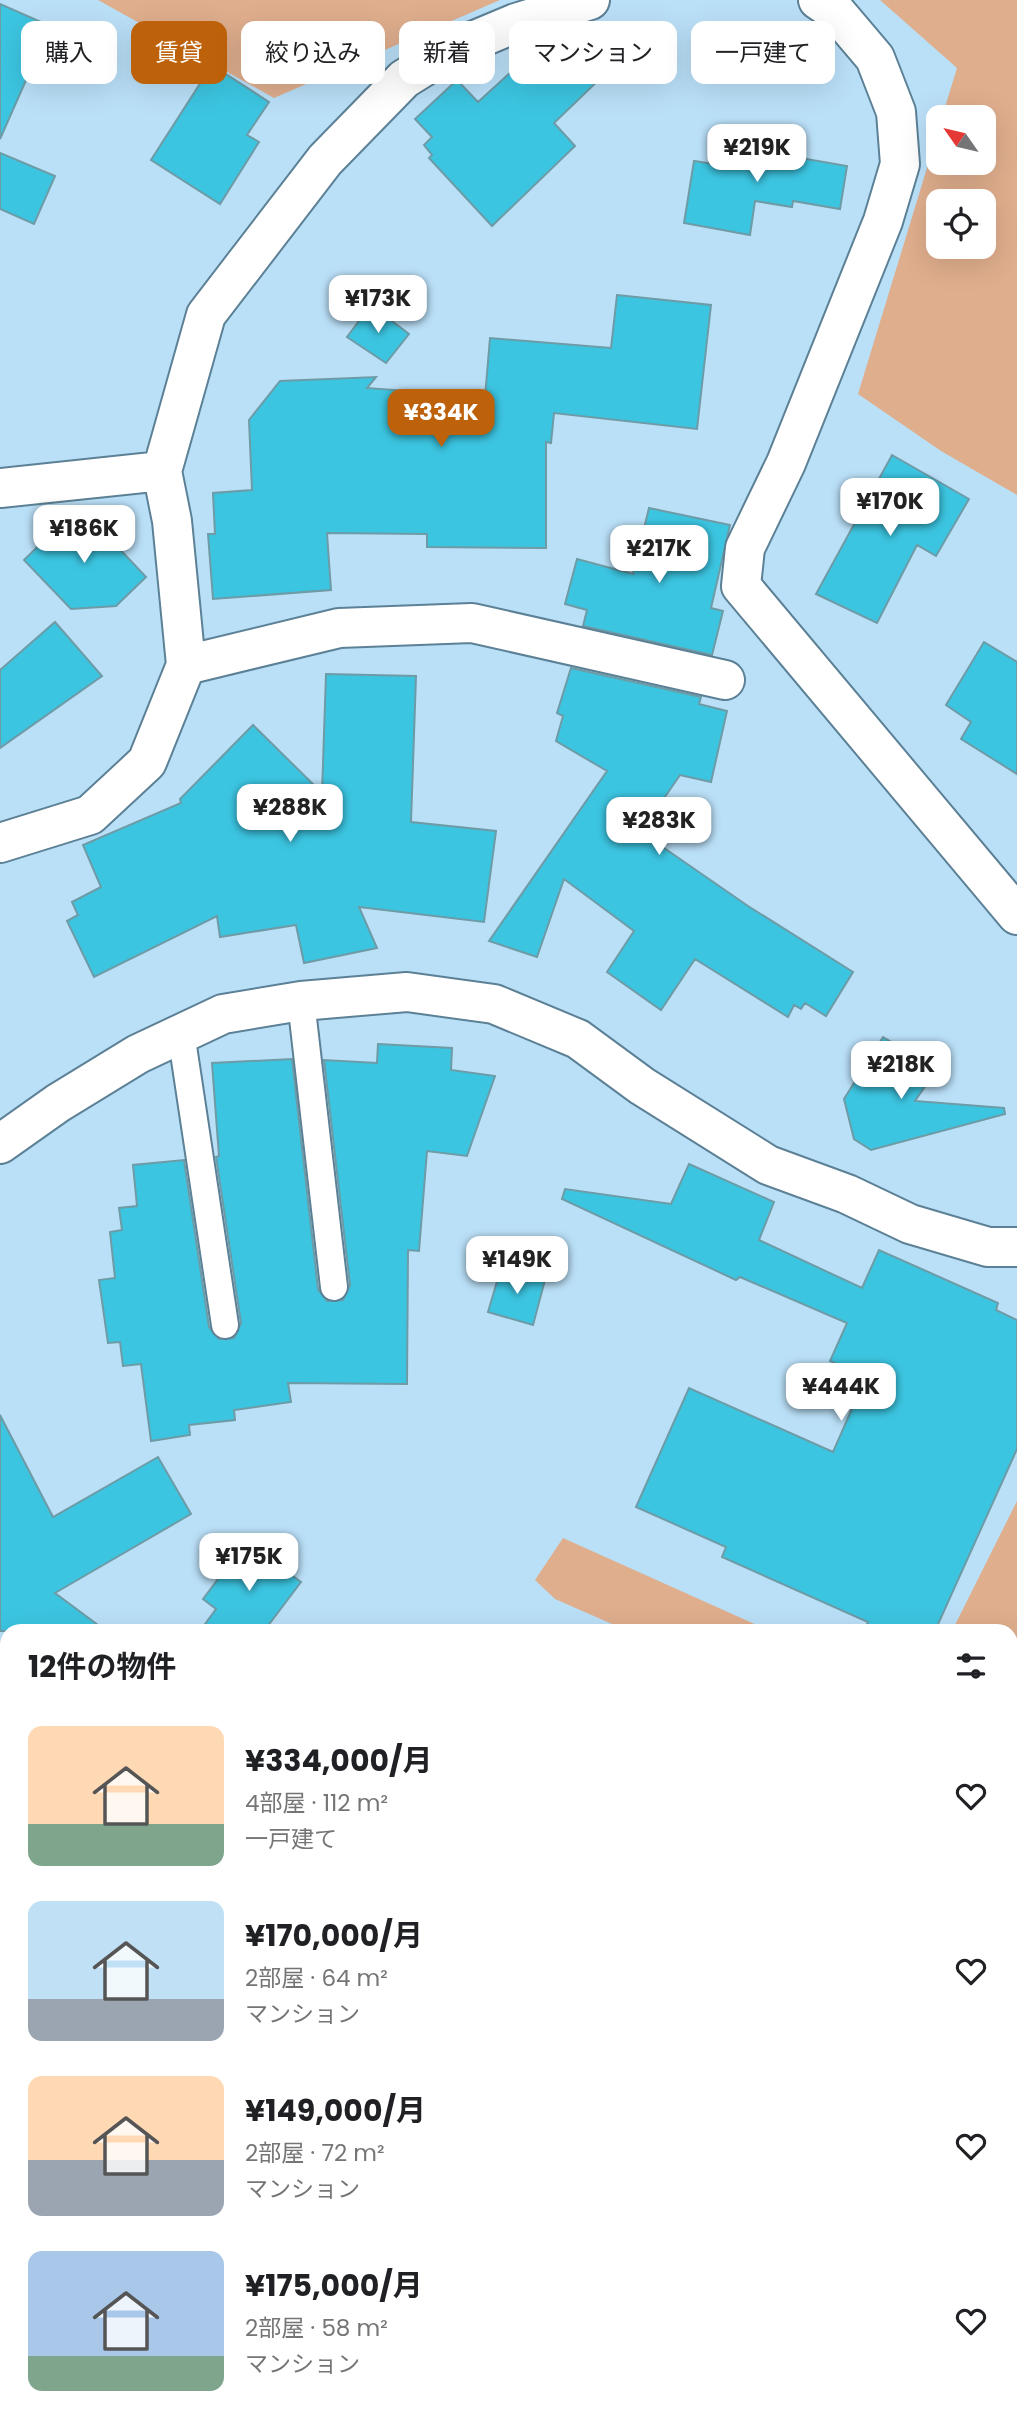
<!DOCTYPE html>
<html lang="ja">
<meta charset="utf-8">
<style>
:root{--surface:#fff;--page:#f6f6f6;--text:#202124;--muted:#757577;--accent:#bd620b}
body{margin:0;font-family:Poppins,"Noto Sans JP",sans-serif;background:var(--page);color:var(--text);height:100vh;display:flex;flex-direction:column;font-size:26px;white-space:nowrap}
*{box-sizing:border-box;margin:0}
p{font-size:23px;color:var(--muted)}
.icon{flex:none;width:38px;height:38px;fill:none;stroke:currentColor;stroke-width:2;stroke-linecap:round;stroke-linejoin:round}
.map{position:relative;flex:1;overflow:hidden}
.sheet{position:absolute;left:0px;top:1624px;width:1018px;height:800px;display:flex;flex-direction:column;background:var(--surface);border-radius:21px 21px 0 0;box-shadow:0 7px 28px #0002}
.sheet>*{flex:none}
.top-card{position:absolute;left:21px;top:21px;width:976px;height:63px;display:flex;gap:14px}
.needle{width:46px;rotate:304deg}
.buttons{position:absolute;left:926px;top:105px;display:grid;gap:14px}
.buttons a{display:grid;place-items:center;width:70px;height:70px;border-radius:14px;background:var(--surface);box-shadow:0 7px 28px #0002;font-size:35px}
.price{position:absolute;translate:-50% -60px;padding:0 16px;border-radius:14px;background:#fff;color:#222;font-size:23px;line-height:46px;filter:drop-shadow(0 2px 4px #0008)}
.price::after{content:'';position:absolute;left:50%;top:42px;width:21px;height:16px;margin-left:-10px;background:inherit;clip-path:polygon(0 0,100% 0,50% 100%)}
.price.selected{background:var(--accent);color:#fff}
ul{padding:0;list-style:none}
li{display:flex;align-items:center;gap:21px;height:175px;padding:0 28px}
li span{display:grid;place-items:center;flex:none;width:196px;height:140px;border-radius:14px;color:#555}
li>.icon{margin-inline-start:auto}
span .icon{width:84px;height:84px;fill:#fffc;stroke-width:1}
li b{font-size:30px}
h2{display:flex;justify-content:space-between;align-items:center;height:84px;padding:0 28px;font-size:30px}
.pill{padding:0 24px;border-radius:14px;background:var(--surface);box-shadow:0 7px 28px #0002;font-size:24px;line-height:63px}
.pill.selected{background:var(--accent);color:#fff}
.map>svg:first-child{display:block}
.green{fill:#dfae8d;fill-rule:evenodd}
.building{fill:#3cc5e1;stroke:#6d9ba6;stroke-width:2}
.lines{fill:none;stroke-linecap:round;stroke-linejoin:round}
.service-casing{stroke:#5c8095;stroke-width:30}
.minor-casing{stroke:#5c8095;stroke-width:42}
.tertiary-casing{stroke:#5c8095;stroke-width:42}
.service{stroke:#fff;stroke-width:26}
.minor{stroke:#fff;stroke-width:38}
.tertiary{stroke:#fff;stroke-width:38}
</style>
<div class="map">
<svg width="1017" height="2423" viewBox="0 0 1017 2423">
<rect width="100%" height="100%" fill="#bae0f8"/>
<path class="green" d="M98,0H500L274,98Z
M880,0H1017V495L941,451L858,394L938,132V163H984V117H942L957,68ZM984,201V247H938V201Z
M1017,1501V1837L1012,1838V1631H952Z
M563,1538L770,1631H628L555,1599L535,1580Z"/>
<path class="building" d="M0,4L50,26L0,139Z
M570,37L605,74L554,123L575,146L492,226L429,158L432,155L424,145L432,137L415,119L457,80L478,102L536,49L541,55L548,49L553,54Z
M212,65L269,102L247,135L259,142L220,204L151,160Z
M719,132L774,141L772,153L847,166L840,209L793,201L792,207L755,201L750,235L684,223L694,161L714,164Z
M0,153L55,176L34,224L0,209Z
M617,295L711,305L697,429L554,413L551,443L546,442V548L427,547V534L327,533L331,590L213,599L208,534H215L213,493L252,490L249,420L280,381L376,377L367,388L485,397L490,338L611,348Z
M371,305L409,334L386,363L347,337Z
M892,455L969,499L936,556L917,545L877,623L816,594Z
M79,506L146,577L116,606L71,609L24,560Z
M649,508L730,525L711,608L723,611L712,655L583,626L587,610L565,604L577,559L633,574Z
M55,622L102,676L0,748V670Z
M984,642L1017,662V774L961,739L971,722L946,705Z
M571,668L701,697L699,704L727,711L711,782L680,775L641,832L748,906L853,972L826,1016L805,1003L801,1009L794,1005L788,1017L695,959L661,1010L607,972L634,931L564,879L537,957L489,941L607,771L556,741L563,716L557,713Z
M326,674L416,676L411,822L496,831L484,922L359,907L377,948L304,963L296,925L220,937L217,916L94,977L67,921L78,915L72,902L101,887L83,845L181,803L180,799L253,725L322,793Z
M883,1037L937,1069L915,1101L1004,1108L1005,1114L871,1150L854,1139L844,1099Z
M378,1044L452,1048L451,1070L495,1076L467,1156L427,1151L419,1251L408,1250L407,1384L288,1383L291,1402L234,1410L235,1420L189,1425L190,1435L151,1441L141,1364L123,1366L120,1342L108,1343L99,1280L115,1278L110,1232L122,1230L119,1208L137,1206L133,1165L184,1160L209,1327L219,1339L234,1338L241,1323L216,1157L219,1156L212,1063L292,1059L318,1289L327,1301L343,1300L350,1285L324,1060L377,1063Z
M689,1164L774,1202L759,1240L862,1288L879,1250L998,1303L996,1310L1017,1320V1449L935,1631H864L868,1622L722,1557L726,1547L636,1507L689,1388L833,1452L866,1377L830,1361L847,1323L740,1277L736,1280L562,1199L565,1189L671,1204Z
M501,1268L545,1280L533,1325L488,1312Z
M0,1415L53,1517L158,1457L191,1514L55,1593L106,1631H0Z
M246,1542L301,1582L264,1631H200L216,1609L203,1599Z"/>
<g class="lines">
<defs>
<path id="service" d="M301,1001L334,1287
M181,1033L225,1325
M0,2148L7,2138"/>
<path id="minor" d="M818,0L836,12L875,58L896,112L900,164L883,221L786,463L745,548L741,586L1017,915
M162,471L206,315L325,160L404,79L449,51L516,23L590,0
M0,488L162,471L172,521L186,665L147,762L90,815L0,843
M186,665L339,628L472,623L725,680
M0,1832L7,1823
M0,1935L7,1939
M1012,2196H1017
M0,2266L7,2271
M164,2417L165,2423
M441,2417L442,2423"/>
<path id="tertiary" d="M0,1144L58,1103L138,1054L223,1014L301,1001L407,992L494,1004L578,1039L642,1086L768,1165L847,1194L910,1224L988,1247H1017"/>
</defs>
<use href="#service" class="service-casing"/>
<use href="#minor" class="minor-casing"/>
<use href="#tertiary" class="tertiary-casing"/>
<use href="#service" class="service"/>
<use href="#minor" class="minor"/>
<use href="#tertiary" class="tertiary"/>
</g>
</svg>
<div class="buttons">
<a><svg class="needle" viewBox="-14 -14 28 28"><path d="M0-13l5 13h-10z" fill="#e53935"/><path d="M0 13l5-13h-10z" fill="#757577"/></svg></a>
<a><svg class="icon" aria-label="locate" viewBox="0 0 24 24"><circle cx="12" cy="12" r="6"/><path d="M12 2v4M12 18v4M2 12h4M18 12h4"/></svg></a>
</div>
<b class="price" style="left:757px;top:184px">¥219K</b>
<b class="price" style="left:378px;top:335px">¥173K</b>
<b class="price selected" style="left:441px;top:449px">¥334K</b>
<b class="price" style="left:890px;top:538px">¥170K</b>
<b class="price" style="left:84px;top:565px">¥186K</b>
<b class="price" style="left:659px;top:585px">¥217K</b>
<b class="price" style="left:290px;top:844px">¥288K</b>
<b class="price" style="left:659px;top:857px">¥283K</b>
<b class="price" style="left:901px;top:1101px">¥218K</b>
<b class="price" style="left:517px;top:1296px">¥149K</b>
<b class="price" style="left:841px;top:1423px">¥444K</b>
<b class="price" style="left:249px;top:1593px">¥175K</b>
<div class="top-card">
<a class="pill">購入</a>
<a class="pill selected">賃貸</a>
<a class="pill">絞り込み</a>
<a class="pill">新着</a>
<a class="pill">マンション</a>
<a class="pill">一戸建て</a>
</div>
<section class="sheet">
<h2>12件の物件<svg class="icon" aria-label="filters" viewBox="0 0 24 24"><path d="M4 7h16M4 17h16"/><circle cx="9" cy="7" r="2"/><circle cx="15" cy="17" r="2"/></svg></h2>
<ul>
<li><span style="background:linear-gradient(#ffd9b3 70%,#7fa58c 0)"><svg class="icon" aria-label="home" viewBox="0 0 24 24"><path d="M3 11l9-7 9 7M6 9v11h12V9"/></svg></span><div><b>¥334,000/月</b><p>4部屋 · 112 m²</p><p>一戸建て</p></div><svg class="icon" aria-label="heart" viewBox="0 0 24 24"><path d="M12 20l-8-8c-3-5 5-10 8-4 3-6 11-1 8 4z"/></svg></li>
<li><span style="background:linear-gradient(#bfe0f5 70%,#9aa5b1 0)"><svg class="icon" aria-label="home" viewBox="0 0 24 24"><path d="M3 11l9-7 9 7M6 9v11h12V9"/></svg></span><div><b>¥170,000/月</b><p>2部屋 · 64 m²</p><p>マンション</p></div><svg class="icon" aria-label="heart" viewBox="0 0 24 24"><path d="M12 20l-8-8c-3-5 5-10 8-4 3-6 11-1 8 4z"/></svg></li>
<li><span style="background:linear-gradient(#ffd9b3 60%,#9aa5b1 0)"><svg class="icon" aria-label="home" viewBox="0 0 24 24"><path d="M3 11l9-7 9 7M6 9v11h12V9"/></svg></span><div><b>¥149,000/月</b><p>2部屋 · 72 m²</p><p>マンション</p></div><svg class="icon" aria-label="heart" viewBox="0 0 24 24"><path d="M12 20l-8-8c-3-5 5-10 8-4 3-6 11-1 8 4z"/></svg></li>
<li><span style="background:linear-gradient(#a9c7e8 75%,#7fa58c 0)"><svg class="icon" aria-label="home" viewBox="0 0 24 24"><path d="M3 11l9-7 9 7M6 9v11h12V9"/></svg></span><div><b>¥175,000/月</b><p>2部屋 · 58 m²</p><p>マンション</p></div><svg class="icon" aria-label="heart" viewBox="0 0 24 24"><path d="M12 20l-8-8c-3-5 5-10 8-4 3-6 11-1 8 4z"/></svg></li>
</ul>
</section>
</div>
